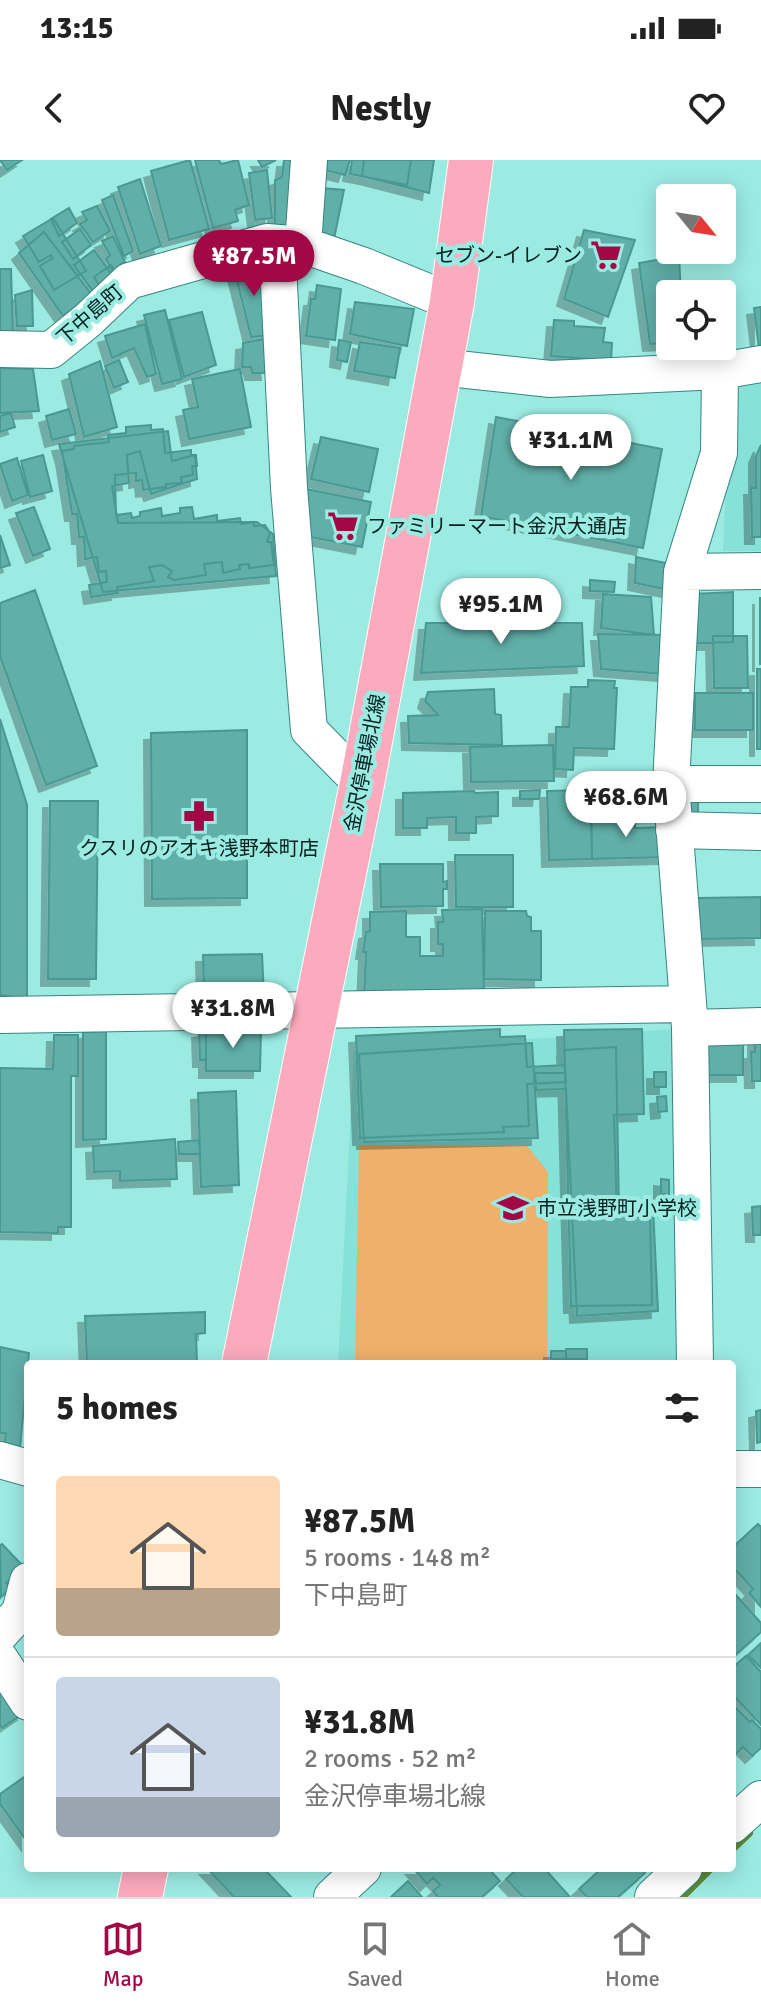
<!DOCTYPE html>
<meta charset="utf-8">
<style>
:root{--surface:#fff;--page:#f6f6f6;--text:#222;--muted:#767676;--line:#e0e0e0;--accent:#a20845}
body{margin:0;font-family:Signika,"Noto Sans JP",sans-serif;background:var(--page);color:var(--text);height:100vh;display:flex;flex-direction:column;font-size:30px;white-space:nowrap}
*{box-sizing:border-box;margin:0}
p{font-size:26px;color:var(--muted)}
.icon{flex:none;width:44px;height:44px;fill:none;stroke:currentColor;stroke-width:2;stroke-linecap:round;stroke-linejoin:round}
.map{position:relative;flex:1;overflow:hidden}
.panel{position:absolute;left:24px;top:1200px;width:712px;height:512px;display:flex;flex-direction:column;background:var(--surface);border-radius:8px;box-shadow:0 4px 20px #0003}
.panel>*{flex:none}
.needle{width:52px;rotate:120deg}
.tools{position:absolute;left:656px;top:24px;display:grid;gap:16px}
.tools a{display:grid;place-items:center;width:80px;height:80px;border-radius:8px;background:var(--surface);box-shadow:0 4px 20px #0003;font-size:40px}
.price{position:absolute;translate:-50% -68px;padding:0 18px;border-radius:28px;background:#fff;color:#222;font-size:26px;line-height:52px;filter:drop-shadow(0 2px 4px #0008)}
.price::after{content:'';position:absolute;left:50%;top:48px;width:24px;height:18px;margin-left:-12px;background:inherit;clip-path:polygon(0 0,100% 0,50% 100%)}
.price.active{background:var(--accent);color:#fff}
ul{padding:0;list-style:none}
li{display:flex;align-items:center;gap:24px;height:200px;padding:0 32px}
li+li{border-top:2px solid var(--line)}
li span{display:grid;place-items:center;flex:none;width:224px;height:160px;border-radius:8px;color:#555}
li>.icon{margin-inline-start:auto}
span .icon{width:96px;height:96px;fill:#fffc;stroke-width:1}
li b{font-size:34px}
h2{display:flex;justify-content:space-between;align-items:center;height:96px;padding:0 32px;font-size:34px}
.status{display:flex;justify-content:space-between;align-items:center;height:56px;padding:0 40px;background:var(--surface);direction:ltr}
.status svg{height:22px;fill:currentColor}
header{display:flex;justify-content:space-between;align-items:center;height:104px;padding:0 32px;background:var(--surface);font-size:36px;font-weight:700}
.tabs{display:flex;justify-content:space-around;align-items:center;height:112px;border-top:2px solid var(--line);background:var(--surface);font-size:22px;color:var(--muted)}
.tabs a{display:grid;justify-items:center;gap:4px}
.tabs .active{color:var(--accent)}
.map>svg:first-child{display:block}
.built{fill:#86e1d8}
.green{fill:#efb069}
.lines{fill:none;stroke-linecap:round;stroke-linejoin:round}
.stream{stroke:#5e8836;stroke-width:8}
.building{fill:#60afa8;stroke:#499992;stroke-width:2;filter:url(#shadow)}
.minor-casing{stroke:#358680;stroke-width:38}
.major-casing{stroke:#fff;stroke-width:46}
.minor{stroke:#fff;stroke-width:36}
.major{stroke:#fcaabd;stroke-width:44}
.labels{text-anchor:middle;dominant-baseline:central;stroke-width:8;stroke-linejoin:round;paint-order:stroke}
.poi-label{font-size:20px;fill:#00201d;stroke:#9bebe3;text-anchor:start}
.street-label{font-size:20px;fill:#00201d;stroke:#9bebe3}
</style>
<div class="status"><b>13:15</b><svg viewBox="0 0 49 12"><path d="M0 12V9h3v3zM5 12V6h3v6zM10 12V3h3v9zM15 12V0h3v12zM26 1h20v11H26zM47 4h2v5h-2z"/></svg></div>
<header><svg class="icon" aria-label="back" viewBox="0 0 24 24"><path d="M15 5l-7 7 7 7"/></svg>Nestly<svg class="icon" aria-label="heart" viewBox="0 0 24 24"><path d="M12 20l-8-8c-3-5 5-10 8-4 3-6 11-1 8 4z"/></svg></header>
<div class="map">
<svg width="761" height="1737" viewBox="0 0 761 1737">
<defs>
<filter id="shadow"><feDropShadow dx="-7" dy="7" stdDeviation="0" flood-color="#0004"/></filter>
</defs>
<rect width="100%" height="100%" fill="#9bebe3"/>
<path class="built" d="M761,220V391H723L730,221Z
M675,869L684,1204H338L354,891Z"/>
<path class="green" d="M359,985L527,986L548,1012L547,1204H355Z"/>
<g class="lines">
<path class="stream" d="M732,1689L749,1673
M682,1737L711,1708"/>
</g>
<path class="building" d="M0,0H22L7,10Z
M190,0L209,69L169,80L151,11Z
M195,0H219L221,4L238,0L249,45L235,50L238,61L213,68Z
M258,0H276L262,7Z
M284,0H303L299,76L275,77V20L282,17Z
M326,0H350L345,15L325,10Z
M352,0H411L407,25L350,14Z
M364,0H434L429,33L362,16Z
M267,10L272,58L255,60L249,13Z
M140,19L161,86L140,94L118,27Z
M322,28L344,30L334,79L313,74Z
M113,35L133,91L124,96L102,40Z
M97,46L110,71L93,82L80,64L87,60L82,52Z
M69,48L77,63L59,76L51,59Z
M53,58L86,111L54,130L40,106L53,98L51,95L39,102L23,76Z
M80,69L91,85L73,99L62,82Z
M584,70L635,80L608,157L564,139Z
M44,72L92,135L63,156L19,93Z
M113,76L125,102L121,104L126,111L117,118L106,99L110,95L102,81Z
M94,90L115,119L95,134L74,105Z
M679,96L681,134H670V183L650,184L639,103Z
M260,99L271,175L251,177L234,109Z
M111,105L119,118L102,130L94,117Z
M0,109H11L13,176H0Z
M317,125L341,129L335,180L306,176L311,139H315Z
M32,130L33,166H17L15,135Z
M355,142L414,149L407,186L350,174Z
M761,147V188L759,189L754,148Z
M165,150L182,219L162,224L144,155Z
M202,152L216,205L184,217L169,160Z
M554,160L574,161V166L605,168L603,182L612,183L611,201L551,196Z
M145,164L156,214L147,217L134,188L112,198L105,176Z
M264,179L268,213H252L251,207H242L243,183Z
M339,180L351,182L347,202L337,200Z
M360,182L400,188L395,218L354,211Z
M119,200L128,222L114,228L105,206Z
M100,201L117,267L84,277L69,214Z
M0,208L33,209L39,251L0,253Z
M240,209L251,267L189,279L183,250L198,247L192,219Z
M69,249L76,274L52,280L46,256Z
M11,253L15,267L0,272V256Z
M496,257L662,289L643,388L481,356Z
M151,265V270L163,269L165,293L191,290V295H196L197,306H192L193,315L181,317L182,323L166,324V327L143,330L142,320L136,321V313L115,315L116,355L131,353L132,358L140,356V352L161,348L162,356L180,353V348L192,347L194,359L217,355V361L240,358L241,364L253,362L254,366L265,365L270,373L267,382H271L274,405L249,408V404L239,405L240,409L223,413L222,402L204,404L206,415L174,420L168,417L172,411L162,405L149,407L154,421L117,427L118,433L91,437L89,425L107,422L106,411L99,412L97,397L85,399L84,377H79L77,354H72L62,291L74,289V286L109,282L108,275L126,273V267Z
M168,271L172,301L195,295L197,319L151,334L140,291L127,295L129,323L112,326L118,363L257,362L273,374L276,416L103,432L59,284Z
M321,277L378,289L369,332L311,319Z
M761,285V377H752L751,328H756V296Z
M43,295L52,331L30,337L21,301Z
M17,298L28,335L12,341L0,304Z
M302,328L371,342L362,387L305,376Z
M34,347L50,389L33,396L16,353Z
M0,375L10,405L0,408Z
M636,397L671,404L669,430L635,423Z
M590,420L615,422L614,432L590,431Z
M35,430L97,606L46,625L0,496V443Z
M733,432V482L695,483L693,434Z
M603,434L651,437L654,475L601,468Z
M760,438H761V504H760Z
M426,463H582L584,506L421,513Z
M598,474L668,475L664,514L601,509Z
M713,476H747L748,528H714Z
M757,509H761V589H757Z
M588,520L615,521L614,528H617L614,589L574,588L573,610L555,609L556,567H569L571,527H588Z
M494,529L495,554L501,555L502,585L409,583L408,556L438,555L425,541L428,532Z
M695,533H753V570H695Z
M0,559L27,645V839L0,835Z
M247,570V738L152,739L151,573Z
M553,585L554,621L471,622L470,587Z
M540,630L539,639H520V631Z
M591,630L592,699L549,700L547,631Z
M474,631L475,633L498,632V656L476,657V673H456V657L427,658V668H403V633Z
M50,641H98L96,819H48Z
M686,642H698V663L686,662Z
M596,651H611V658H635V668L667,667V697L592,699L591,661L596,660Z
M455,695H513V747H456Z
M380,704H443V722L447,721V729H443V746L381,747Z
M761,737V778L698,779V738Z
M482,749L484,833L364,836L366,792H363L366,772L370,771V752L406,751V777H420V796H443V784H438V762H443L442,750Z
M485,751H526L527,756L531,757V771H541V820L484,819Z
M262,794L264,835L204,836L203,795Z
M500,869V877L525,876L527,907L565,905L566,922L527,924L529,966L503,967L504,972L360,978L356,876Z
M642,869L644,954L614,955L617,1056L650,1055L652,1145L571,1146L564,870Z
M206,870V899L200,900L199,871Z
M206,870H261L260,911H206Z
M106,871V979L83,980V872Z
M704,873H743V915H705Z
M755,873H761V921H752L751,892H755Z
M54,875H78V916H71V1067H58V1073L0,1072V908L53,909Z
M532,883L538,978L364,982L359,894Z
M616,887L619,1049L653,1047L658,1151L577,1156L566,929L536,930L535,913H565L564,890Z
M654,912H666V927H654Z
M236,931L239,1025L201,1027L198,933Z
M666,936L667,951L658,952L657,937Z
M175,979L177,1019L120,1021V1011L94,1012L93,986Z
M199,980L200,994H179L178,982Z
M661,1019L669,1020V1034H661Z
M761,1046V1075H753L752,1047Z
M205,1152V1173L196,1174L197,1204H87L85,1156Z
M0,1187L29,1193L20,1288L4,1287L6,1273H0Z
M566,1189H587V1199H566Z
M551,1191H566V1199H551Z
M761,1250V1282L757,1283L756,1251Z
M758,1364L761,1367V1447L749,1433L753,1429L732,1406V1388Z
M2,1384L23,1406L6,1423L11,1428L1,1437L0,1386Z
M735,1434L761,1463V1472L732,1498V1436Z
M761,1483V1508L748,1495Z
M746,1496L761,1512V1565L732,1534V1508Z
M0,1518L24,1553L2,1568L0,1565Z
M732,1544L750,1562L752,1560L761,1569V1588L752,1596L743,1587L735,1595L732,1593Z
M27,1615L28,1617V1683L0,1644V1634Z
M207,1708H271L267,1712L291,1737H234Z
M413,1708H488L500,1721L482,1737H438L433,1731L440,1725L433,1718L427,1724Z
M518,1708H544L570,1737H523L506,1719Z
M602,1708H640L645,1713L618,1737H587L579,1729Z
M408,1721L422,1737H391Z"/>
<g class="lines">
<defs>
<path id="minor" d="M277,83L289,328L309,570L362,624
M303,85L309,0
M0,189L51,190L88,160L129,121L267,82L303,85L364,106L452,142
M439,207L550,219L720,211L761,204
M682,412L761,411
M671,624H761
M674,670L761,672
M0,855L687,844
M690,868L761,866
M695,1204L690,868L671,624L682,412L719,293L720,211
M0,1300L28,1308
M732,1309H761
M0,1474L20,1452L28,1421
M0,1499L28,1542
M732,1665L761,1639
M332,1737L363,1708
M653,1737L684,1708"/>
<path id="major" d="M244,1204L362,624L452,142L471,0
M140,1737L146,1708"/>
</defs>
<use href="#minor" class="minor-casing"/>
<use href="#major" class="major-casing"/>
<use href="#minor" class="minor"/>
<use href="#major" class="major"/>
</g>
<defs>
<symbol id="supermarket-bare" viewBox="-9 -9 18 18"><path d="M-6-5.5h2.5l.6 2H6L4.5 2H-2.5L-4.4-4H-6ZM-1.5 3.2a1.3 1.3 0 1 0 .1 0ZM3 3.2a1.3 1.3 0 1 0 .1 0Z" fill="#a20845" stroke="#9bebe3" stroke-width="2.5" paint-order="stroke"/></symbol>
<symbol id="pharmacy-bare" viewBox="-9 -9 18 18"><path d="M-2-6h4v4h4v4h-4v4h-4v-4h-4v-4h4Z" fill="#a20845" stroke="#9bebe3" stroke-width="2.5" paint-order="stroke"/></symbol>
<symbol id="school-bare" viewBox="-9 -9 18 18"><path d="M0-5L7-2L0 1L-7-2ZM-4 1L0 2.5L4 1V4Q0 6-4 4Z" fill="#a20845" stroke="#9bebe3" stroke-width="2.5" paint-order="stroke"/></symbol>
</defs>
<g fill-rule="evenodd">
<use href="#supermarket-bare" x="584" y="73" width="44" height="44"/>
<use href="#supermarket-bare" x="321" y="344" width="44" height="44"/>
<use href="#pharmacy-bare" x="177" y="634" width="44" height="44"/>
<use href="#school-bare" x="491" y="1026" width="44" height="44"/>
</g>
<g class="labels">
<g class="poi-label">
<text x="582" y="95" text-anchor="end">セブン-イレブン</text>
<text x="367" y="366">ファミリーマート金沢大通店</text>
<text x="199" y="688" text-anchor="middle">クスリのアオキ浅野本町店</text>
<text x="537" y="1048">市立浅野町小学校</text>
</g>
<g class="street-label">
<text transform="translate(90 155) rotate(-41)">下中島町</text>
<text transform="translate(365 603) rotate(-79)">金沢停車場北線</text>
</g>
</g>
</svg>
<div class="tools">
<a><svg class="needle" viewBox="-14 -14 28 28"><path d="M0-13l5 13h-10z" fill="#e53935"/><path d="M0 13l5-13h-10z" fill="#767676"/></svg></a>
<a><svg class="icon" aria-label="locate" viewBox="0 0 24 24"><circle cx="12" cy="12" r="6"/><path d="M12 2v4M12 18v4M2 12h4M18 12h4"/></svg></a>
</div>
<b class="price active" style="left:254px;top:138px">¥87.5M</b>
<b class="price" style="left:571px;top:322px">¥31.1M</b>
<b class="price" style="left:501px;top:486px">¥95.1M</b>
<b class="price" style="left:626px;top:679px">¥68.6M</b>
<b class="price" style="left:233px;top:890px">¥31.8M</b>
<section class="panel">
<h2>5 homes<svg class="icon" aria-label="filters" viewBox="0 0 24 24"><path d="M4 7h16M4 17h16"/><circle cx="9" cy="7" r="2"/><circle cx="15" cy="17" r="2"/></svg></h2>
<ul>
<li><span style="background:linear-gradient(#ffd9b3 70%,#b9a48a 0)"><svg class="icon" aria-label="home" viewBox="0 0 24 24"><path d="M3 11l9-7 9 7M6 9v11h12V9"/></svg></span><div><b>¥87.5M</b><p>5 rooms · 148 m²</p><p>下中島町</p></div></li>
<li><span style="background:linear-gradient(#c9d6e8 75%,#9aa5b1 0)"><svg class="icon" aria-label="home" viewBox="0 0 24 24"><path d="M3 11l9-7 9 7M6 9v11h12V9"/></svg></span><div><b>¥31.8M</b><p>2 rooms · 52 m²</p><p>金沢停車場北線</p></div></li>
</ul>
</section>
</div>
<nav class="tabs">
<a class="active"><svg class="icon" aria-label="map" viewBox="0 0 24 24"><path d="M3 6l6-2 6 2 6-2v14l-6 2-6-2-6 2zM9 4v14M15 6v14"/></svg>Map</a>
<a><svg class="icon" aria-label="saved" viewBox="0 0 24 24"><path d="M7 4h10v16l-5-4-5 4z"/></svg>Saved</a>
<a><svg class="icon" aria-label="home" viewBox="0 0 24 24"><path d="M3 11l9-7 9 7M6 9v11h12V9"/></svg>Home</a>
</nav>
